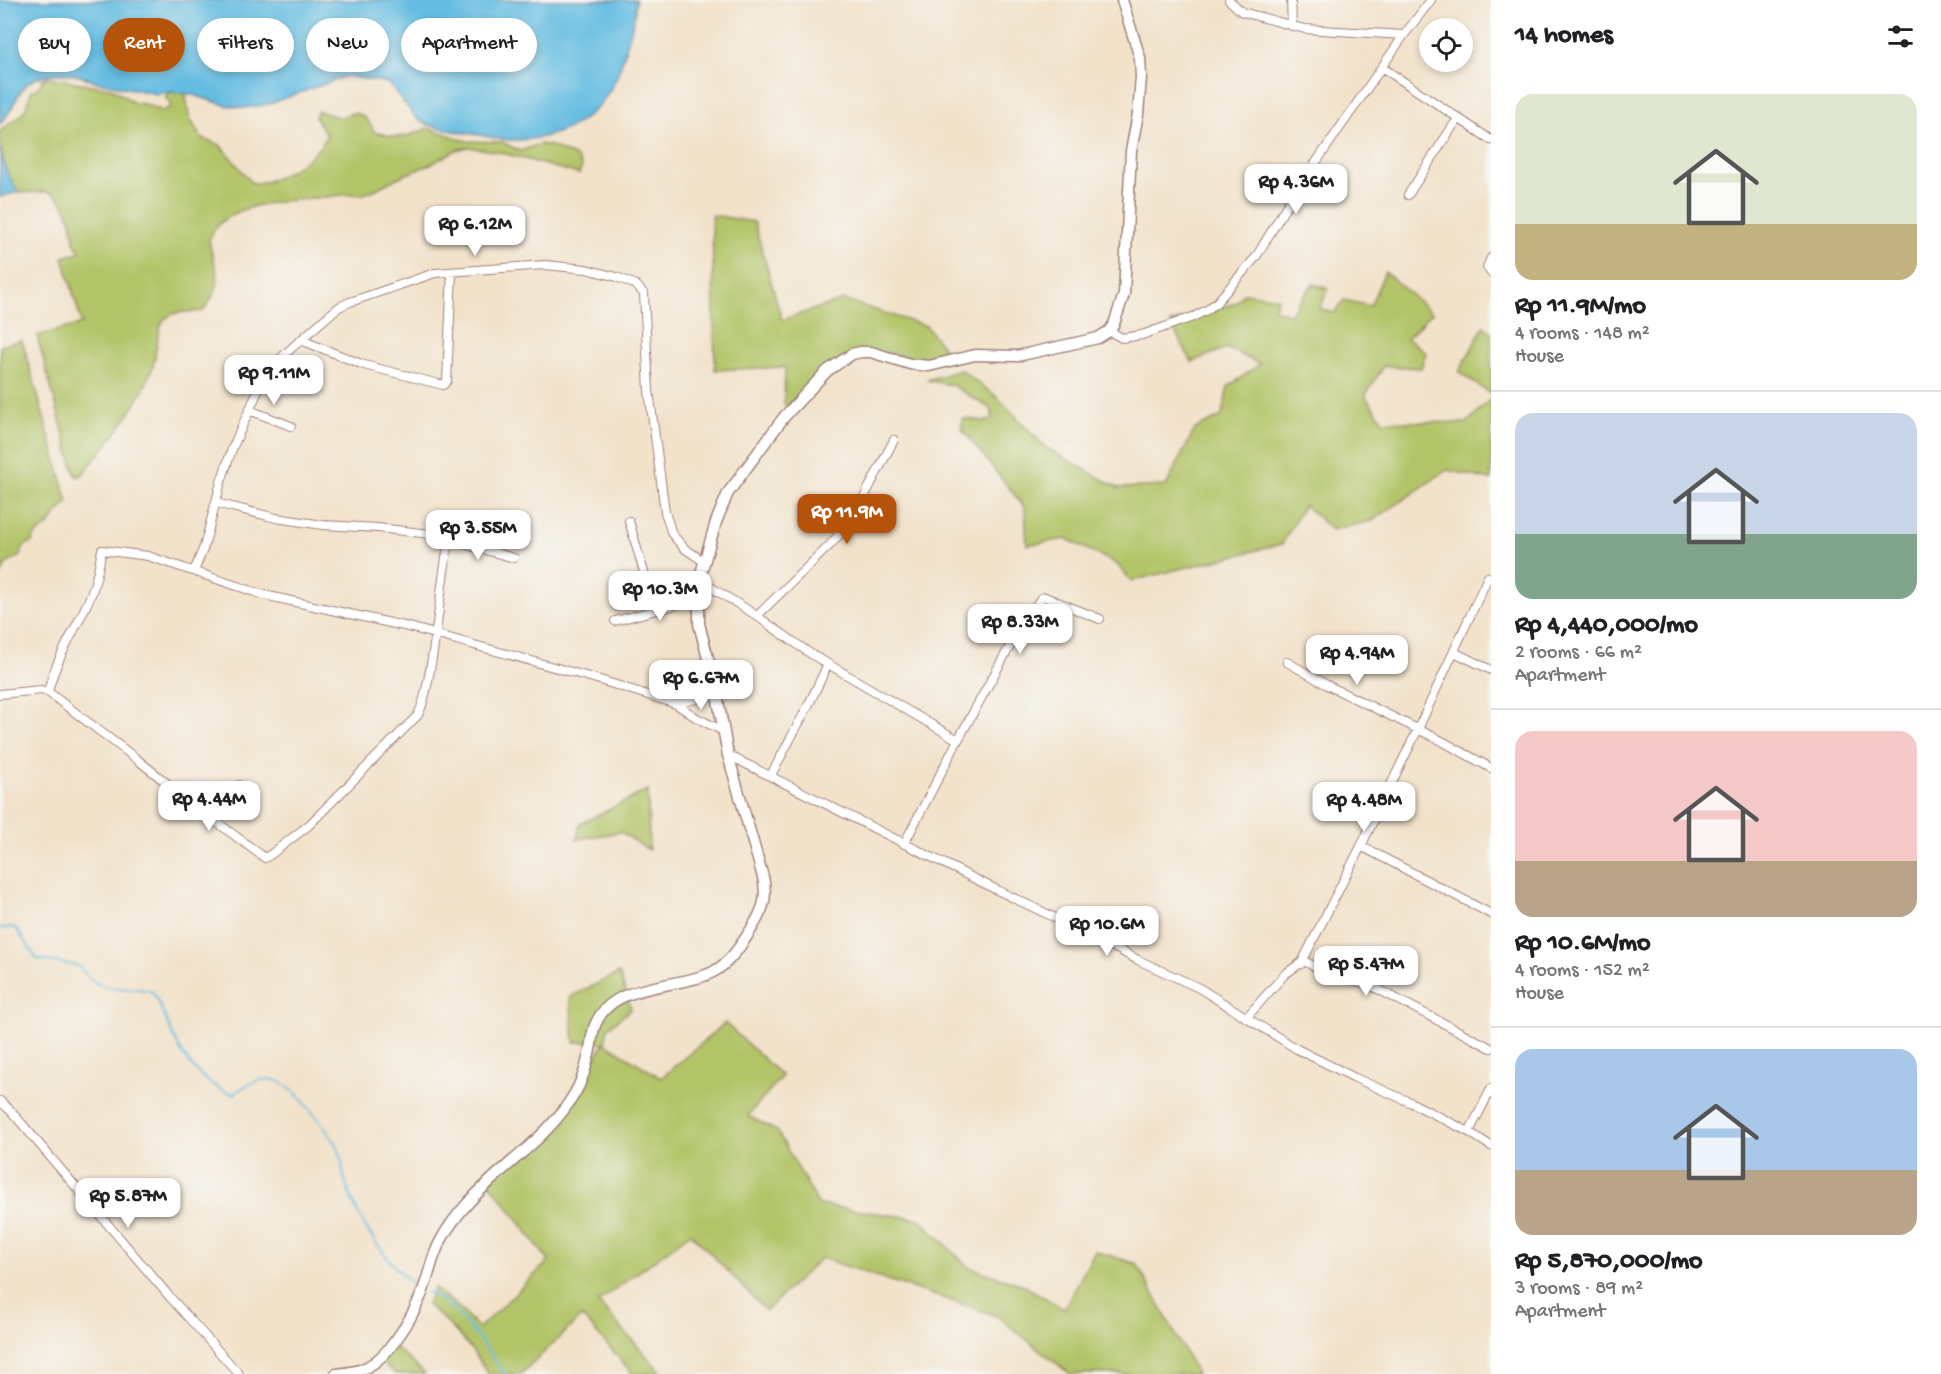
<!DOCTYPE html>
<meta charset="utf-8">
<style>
:root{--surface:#fff;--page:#f2f2f2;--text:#202124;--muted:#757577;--line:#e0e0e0;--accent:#b45309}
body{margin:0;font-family:"Gochi Hand",sans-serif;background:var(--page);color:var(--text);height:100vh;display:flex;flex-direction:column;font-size:22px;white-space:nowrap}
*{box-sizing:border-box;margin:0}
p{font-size:20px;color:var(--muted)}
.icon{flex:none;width:33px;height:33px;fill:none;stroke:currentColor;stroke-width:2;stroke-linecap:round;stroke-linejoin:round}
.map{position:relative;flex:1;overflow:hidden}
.side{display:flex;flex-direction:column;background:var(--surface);width:450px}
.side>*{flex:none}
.top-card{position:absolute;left:18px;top:18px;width:570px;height:54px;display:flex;gap:12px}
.controls{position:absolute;left:1419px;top:18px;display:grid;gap:12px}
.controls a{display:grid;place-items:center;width:54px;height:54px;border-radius:50%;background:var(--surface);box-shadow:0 3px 9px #0003;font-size:30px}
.price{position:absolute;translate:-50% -51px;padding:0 14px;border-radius:12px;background:#fff;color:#222;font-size:20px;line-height:39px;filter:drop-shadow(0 2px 3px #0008)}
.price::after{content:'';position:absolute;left:50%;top:36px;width:18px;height:14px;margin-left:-9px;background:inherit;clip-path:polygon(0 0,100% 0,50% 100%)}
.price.selected{background:var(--accent);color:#fff}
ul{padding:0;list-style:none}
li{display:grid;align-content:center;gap:12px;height:318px;padding:0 24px}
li+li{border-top:2px solid var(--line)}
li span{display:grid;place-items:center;height:186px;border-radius:18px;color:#555}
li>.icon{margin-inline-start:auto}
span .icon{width:108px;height:108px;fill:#fffc;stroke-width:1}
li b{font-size:26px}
h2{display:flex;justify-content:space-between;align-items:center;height:72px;padding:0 24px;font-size:26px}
.tag{padding:0 21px;border-radius:27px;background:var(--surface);box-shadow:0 3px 9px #0003;font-size:21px;line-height:54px}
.tag.selected{background:var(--accent);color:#fff}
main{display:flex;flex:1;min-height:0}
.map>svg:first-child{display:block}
.green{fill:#b2c467;stroke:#7e7249;stroke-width:1.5}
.water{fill:#63bce1;stroke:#566e86;stroke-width:1.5}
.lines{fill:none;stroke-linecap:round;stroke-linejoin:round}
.stream{stroke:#63bce1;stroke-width:2}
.street-casing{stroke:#9e807a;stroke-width:10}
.secondary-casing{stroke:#9e807a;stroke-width:13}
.street{stroke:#fff;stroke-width:8}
.secondary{stroke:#fff;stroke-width:10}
</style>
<main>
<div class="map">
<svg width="1491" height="1374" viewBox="0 0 1491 1374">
<rect width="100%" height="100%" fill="#f6f6f2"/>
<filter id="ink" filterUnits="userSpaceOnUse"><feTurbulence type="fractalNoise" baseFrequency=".0167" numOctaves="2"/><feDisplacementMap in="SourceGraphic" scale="12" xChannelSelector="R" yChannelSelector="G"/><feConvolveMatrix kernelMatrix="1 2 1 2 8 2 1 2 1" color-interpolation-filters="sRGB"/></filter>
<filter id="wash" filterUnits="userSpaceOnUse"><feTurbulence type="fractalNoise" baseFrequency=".008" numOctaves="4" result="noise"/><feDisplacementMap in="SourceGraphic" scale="24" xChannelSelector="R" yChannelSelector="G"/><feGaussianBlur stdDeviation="1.35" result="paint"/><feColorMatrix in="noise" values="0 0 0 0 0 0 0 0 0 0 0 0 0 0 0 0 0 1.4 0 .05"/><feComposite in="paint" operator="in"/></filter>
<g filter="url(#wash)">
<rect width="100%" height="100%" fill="#f2e2ca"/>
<path class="green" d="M47,77L114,89L134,103L145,104L161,111L170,108V103L165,97L177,85L185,90L189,116L201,138L220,145L252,183C276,184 318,157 327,135L315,117L318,111L341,118C357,107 367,116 374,132L395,137L407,136L428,128L467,141L502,142L520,151L540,144L551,146L576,157L582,166L579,174L499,152L469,147L456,150L431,164L399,177L372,191L361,195L351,194C315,200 239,197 216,228C213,231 211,236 209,240C215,275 228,278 203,311C189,313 175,309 164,320C156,328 157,358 152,369C138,409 109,441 83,474L78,477L75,474L37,336L82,324L63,257L75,254L80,251L74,243C74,226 67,196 47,192C38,191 29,194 18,192C5,172 0,155 0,131L19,117L25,110L31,92L40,86L42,80Z
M712,215L754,222L782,320L843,300L926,326L951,357L925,362L910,360L893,353L845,357L794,412L784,404L785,367L715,370Z
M1385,272L1432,313L1407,338L1426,352L1421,368L1384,366L1365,396L1383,421L1467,423L1491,398V480L1447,470L1372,521L1332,530L1304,505L1282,544L1131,581L1117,564L1067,539L1027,545L1025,508L962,429V419C973,418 982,423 993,420L991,409L952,385L926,380L961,370L997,397L1046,448L1118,488L1166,486L1195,429L1222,416L1228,387L1260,364L1226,348L1192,362L1170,323L1236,303L1244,293L1278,298L1274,309L1290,314L1313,284L1328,289L1320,309L1334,313L1344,300L1370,306Z
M1484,326L1491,332V394L1459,372Z
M22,340L68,502L54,517L51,523L34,536L32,542L24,546L20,556L6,564L0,577V346Z
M648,790L649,850L621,832L577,839L580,824Z
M619,973L631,1009L608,1028L605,1043L661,1078L725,1023L782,1076L748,1116L777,1131L819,1205L920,1219L968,1267L1023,1285L1064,1309L1095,1251L1137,1264L1197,1374H1070L997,1316L821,1258L766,1311L691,1233L598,1302L660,1371L657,1374H633L582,1316L521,1374H488C473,1348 451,1325 427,1305L434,1288L458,1307L479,1328L549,1261L489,1182L568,1110L587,1071L604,1043L574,1042L570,997Z
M395,1347L425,1374H395L380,1360Z"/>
<path class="water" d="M0,0H636C635,22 628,41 622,62C606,115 566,140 511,140C501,140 490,137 480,135C459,132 436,129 418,120L388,83L346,76L269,104L244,108L225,105L190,94L170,92L157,94L93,81C73,71 38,70 23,88C14,100 11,114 0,124Z
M0,149L5,169L18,192L0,197Z"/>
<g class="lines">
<path class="stream" d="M0,928L15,927L37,959L79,966C102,999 121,983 153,992C172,1026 175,1057 209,1082C219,1088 222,1092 234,1094C270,1065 288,1082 312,1112C322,1124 335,1139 340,1154C343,1159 342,1166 343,1172C346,1187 352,1201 359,1215C372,1240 396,1273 420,1289
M427,1292C455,1301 487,1350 505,1374"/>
</g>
</g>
<g filter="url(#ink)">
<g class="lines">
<defs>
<path id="street" d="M1229,0L1242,12L1305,29L1404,35
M1291,0L1292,26
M1383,68L1491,140
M1408,195L1458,118
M1491,258L1487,267L1491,273
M1109,331L1122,338L1142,335L1193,317L1207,310L1217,302L1256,257L1290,200L1404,35L1431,0
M301,340L364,365L443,385L447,381L452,272
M249,410L291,426
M216,503L276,518L323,525L378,528L430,534L449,540C441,583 438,626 430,670C427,685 425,702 418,715L309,825L270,855L265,858L199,809L138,760L48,692C56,656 79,626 92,592C97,578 99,565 102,550L148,556L264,595L413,628L600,680L676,704L697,718L725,732
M629,521L655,610
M449,540L514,558
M194,571L204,547L221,482L232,449L265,375L286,353L328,316L339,307L350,302L435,273L545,265L586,269L617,277L636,285L644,294L649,391L665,512L672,534L684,548L703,561
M699,580L751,612L811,654L958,740L904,844
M757,616L830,545L852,520L894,440
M615,621L698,599
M1454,652L1491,670
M1287,662L1327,685L1440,740L1491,768
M0,694L41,690L48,692
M676,704L696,699L716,689
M958,740L1015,637L1041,598L1045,597L1100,619
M728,755L999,891L1087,933L1138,960L1199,988L1297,1049L1355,1078L1412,1103L1469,1132L1491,1146
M771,775L809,704L828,664
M209,817L239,785
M1361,846L1418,729L1488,577
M1301,964L1361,846L1491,914
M1246,1018L1285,974L1304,961L1331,975L1368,984L1491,1048
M0,1101L11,1111L169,1296L239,1374
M1469,1132L1491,1089"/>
<path id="secondary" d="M336,1374C347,1373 358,1372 367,1367C389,1356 410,1321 419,1300C428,1282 430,1262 439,1244C446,1230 457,1215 468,1203C502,1165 549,1138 575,1093C582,1081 586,1068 589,1054C592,1044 591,1033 596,1023C614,981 680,989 713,972C730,963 742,944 752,928C763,910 768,899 763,877L728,755L716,689L699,624V580L716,522L728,493L784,417L827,371L852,354L861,352H871L910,364L929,366L975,355L1017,356L1098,338L1109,331L1114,324L1124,294L1131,151L1138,114L1141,77L1140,58L1122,0"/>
</defs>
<use href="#street" class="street-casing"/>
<use href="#secondary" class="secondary-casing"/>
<use href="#street" class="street"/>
<use href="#secondary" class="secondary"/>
</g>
</g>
</svg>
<div class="controls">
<a><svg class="icon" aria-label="locate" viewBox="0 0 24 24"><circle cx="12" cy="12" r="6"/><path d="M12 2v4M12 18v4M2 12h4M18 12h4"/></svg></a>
</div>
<b class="price" style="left:1296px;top:215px">Rp 4.36M</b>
<b class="price" style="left:475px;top:257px">Rp 6.12M</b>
<b class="price" style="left:274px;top:406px">Rp 9.11M</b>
<b class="price selected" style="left:847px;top:545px">Rp 11.9M</b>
<b class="price" style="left:478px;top:561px">Rp 3.55M</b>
<b class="price" style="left:660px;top:622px">Rp 10.3M</b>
<b class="price" style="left:1020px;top:655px">Rp 8.33M</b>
<b class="price" style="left:1357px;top:686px">Rp 4.94M</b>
<b class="price" style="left:701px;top:711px">Rp 6.67M</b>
<b class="price" style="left:209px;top:832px">Rp 4.44M</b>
<b class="price" style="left:1364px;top:833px">Rp 4.48M</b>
<b class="price" style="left:1107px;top:957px">Rp 10.6M</b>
<b class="price" style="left:1366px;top:997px">Rp 5.47M</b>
<b class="price" style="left:128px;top:1229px">Rp 5.87M</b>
<div class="top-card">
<a class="tag">Buy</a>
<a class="tag selected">Rent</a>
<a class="tag">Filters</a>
<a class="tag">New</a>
<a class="tag">Apartment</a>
</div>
</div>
<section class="side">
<h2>14 homes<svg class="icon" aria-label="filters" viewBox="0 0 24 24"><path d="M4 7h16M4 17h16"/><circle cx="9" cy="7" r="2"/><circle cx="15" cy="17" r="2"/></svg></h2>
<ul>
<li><span style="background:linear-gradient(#dfe7d0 70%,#c2b280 0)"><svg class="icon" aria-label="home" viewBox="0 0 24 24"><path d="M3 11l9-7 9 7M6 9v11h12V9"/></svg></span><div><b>Rp 11.9M/mo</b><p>4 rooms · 148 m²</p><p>House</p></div></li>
<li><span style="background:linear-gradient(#c9d6e8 65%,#7fa58c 0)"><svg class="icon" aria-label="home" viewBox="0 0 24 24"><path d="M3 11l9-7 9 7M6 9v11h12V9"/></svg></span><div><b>Rp 4,440,000/mo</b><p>2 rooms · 66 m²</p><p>Apartment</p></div></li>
<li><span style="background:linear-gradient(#f6c9c9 70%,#b9a48a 0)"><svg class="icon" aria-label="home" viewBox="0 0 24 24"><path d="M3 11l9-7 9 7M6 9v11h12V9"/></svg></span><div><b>Rp 10.6M/mo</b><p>4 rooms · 152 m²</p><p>House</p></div></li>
<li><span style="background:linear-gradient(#a9c7e8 65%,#b9a48a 0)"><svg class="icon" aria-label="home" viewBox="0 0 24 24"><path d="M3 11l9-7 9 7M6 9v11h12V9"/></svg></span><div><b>Rp 5,870,000/mo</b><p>3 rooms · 89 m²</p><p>Apartment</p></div></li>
</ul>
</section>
</main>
